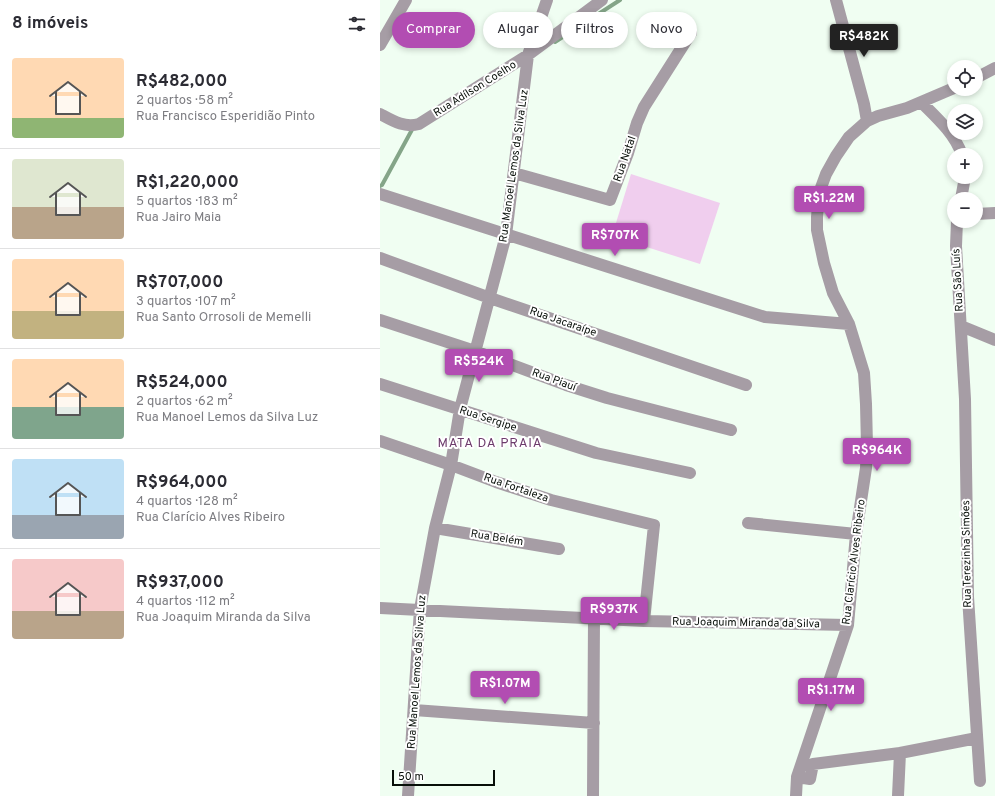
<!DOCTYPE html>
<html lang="pt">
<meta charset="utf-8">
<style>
:root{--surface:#fff;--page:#f2f2f3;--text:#2b2b33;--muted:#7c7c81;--line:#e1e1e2;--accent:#b24db2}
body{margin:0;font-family:Overpass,sans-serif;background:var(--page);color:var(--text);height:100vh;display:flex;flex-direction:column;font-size:15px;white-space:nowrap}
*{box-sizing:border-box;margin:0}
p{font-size:13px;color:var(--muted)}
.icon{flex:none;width:22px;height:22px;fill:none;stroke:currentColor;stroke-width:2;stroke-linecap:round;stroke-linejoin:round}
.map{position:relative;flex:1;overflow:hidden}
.drawer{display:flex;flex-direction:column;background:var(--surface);width:380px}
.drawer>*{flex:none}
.banner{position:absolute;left:12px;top:12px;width:380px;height:36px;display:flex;gap:8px}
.controls{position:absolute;left:567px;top:60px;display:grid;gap:8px}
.controls a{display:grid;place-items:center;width:36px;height:36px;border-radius:50%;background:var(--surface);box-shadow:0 2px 6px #0003;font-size:20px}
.scale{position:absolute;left:12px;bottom:10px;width:103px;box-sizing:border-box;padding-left:4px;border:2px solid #080f09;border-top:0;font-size:11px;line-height:14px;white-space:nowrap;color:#080f09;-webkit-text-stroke:3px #fff;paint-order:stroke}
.price{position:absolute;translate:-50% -34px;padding:0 9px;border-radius:4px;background:var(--accent);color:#fff;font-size:13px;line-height:26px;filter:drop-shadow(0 1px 2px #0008)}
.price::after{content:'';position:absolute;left:50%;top:24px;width:12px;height:9px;margin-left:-6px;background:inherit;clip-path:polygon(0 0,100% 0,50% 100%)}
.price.selected{background:#222;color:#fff}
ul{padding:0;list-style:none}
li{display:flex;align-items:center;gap:12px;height:100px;padding:0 12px}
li+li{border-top:1px solid var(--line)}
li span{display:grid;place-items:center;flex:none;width:112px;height:80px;border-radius:4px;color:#555}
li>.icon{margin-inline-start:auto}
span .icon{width:48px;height:48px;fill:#fffc;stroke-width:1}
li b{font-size:17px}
h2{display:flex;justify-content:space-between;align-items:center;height:48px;padding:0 12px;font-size:17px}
.pill{padding:0 14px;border-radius:18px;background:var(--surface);box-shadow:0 2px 6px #0003;font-size:14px;line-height:36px}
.pill.selected{background:var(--accent);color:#fff}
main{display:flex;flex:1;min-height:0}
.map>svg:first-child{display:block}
.green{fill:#f0ceee}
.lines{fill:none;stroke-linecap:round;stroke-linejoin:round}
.stream{stroke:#84a588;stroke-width:4}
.minor{stroke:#a69da5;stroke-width:12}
.labels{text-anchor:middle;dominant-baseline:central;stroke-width:4;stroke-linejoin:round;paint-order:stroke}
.street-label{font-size:11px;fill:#080f09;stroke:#fff}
.quarter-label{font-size:13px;letter-spacing:1px;fill:#6d3b6c;stroke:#fff}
</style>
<main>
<section class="drawer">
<h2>8 imóveis<svg class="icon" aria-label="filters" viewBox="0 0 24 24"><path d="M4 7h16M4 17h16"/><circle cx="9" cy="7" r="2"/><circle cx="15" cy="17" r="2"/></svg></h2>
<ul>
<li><span style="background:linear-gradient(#ffd9b3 75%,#8fb573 0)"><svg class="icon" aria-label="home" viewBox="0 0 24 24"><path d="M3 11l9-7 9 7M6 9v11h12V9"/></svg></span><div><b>R$482,000</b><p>2 quartos · 58 m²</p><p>Rua Francisco Esperidião Pinto</p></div></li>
<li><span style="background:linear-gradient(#dfe7d0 60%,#b9a48a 0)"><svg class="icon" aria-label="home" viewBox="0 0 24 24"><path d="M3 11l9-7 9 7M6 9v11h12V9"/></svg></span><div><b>R$1,220,000</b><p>5 quartos · 183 m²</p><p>Rua Jairo Maia</p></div></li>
<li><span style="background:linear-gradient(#ffd9b3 65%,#c2b280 0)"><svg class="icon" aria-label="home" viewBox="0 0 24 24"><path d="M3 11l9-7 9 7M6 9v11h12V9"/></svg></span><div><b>R$707,000</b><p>3 quartos · 107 m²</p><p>Rua Santo Orrosoli de Memelli</p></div></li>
<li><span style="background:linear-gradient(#ffd9b3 60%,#7fa58c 0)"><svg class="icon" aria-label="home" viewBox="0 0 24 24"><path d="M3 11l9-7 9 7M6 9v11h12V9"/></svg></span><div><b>R$524,000</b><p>2 quartos · 62 m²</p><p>Rua Manoel Lemos da Silva Luz</p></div></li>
<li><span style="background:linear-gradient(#bfe0f5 70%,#9aa5b1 0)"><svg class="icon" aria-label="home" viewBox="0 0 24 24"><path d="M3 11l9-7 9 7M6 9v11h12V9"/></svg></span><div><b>R$964,000</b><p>4 quartos · 128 m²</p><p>Rua Clarício Alves Ribeiro</p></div></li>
<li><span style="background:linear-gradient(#f6c9c9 65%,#b9a48a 0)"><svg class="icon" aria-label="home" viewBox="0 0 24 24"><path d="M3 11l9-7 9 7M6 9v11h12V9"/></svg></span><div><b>R$937,000</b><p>4 quartos · 112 m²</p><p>Rua Joaquim Miranda da Silva</p></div></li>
</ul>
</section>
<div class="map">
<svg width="615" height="796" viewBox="0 0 615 796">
<rect width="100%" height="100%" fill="#f0fef2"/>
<path class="green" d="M251,174L340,203L320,264L232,236Z"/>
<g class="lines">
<path class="stream" d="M175,42L240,0
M0,186L2,185L34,126"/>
<path class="minor" d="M456,0L484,104L487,121
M0,45L26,0
M596,78L615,68
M542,103C557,118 575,134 582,155
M0,114C13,121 24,128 39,124L148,55L222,0
M134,173L230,200L248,153L257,123L264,107L311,33
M0,194L385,317L469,324
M581,199L585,177
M596,214L615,213
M577,221L576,246L585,399L588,597L600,781
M0,258L110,298L366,385
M0,320L95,351L186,385L227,398L351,430
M581,326L615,340
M0,384L216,453L310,473
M0,441L71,465L116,482L171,500L274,525L264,621
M368,523L476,534
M55,528L179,549
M0,608L264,621L468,625
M34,710L214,723
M520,753L597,738
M417,777L430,779L433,764L520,753L518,796
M28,796L40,609L55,528L71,465L80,409L126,235L148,55L167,0
M213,796L214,618
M416,796L417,777L468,625L476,534L486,468L487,446L486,404L484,373L473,337L469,324L453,293L444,263L437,230V217L439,193L446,174L456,156L469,137L487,121L498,116L527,108L574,88"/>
</g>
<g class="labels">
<g class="street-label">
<text transform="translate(95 89) rotate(-32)">Rua Adílson Coelho</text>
<text transform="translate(245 159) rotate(-71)">Rua Natal</text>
<text transform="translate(134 166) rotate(-82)">Rua Manoel Lemos da Silva Luz</text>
<text transform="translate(578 280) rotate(-93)">Rua São Luís</text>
<text transform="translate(183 322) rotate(19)">Rua Jacaraípe</text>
<text transform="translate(174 380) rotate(20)">Rua Piauí</text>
<text transform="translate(108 419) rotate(18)">Rua Sergipe</text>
<text transform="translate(136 488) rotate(19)">Rua Fortaleza</text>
<text transform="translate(117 538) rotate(9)">Rua Belém</text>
<text transform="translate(587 554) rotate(-91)">Rua Terezinha Simões</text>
<text transform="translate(474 562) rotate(-83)">Rua Clarício Alves Ribeiro</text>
<text transform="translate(366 623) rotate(1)">Rua Joaquim Miranda da Silva</text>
<text transform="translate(37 672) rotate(-86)">Rua Manoel Lemos da Silva Luz</text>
</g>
<g class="quarter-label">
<text x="110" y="444">MATA DA PRAIA</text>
</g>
</g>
</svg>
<div class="controls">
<a><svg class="icon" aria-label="locate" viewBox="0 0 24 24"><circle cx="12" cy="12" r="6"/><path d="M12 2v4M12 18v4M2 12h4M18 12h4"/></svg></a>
<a><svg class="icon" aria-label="layers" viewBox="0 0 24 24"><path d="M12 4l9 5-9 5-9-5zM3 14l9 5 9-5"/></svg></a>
<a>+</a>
<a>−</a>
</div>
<div class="scale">50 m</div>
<b class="price selected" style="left:484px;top:58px">R$482K</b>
<b class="price" style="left:449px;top:220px">R$1.22M</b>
<b class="price" style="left:235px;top:257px">R$707K</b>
<b class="price" style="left:99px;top:383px">R$524K</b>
<b class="price" style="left:497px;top:472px">R$964K</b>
<b class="price" style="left:234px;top:631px">R$937K</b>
<b class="price" style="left:125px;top:705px">R$1.07M</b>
<b class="price" style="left:451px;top:712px">R$1.17M</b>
<div class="banner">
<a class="pill selected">Comprar</a>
<a class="pill">Alugar</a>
<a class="pill">Filtros</a>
<a class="pill">Novo</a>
</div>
</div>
</main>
